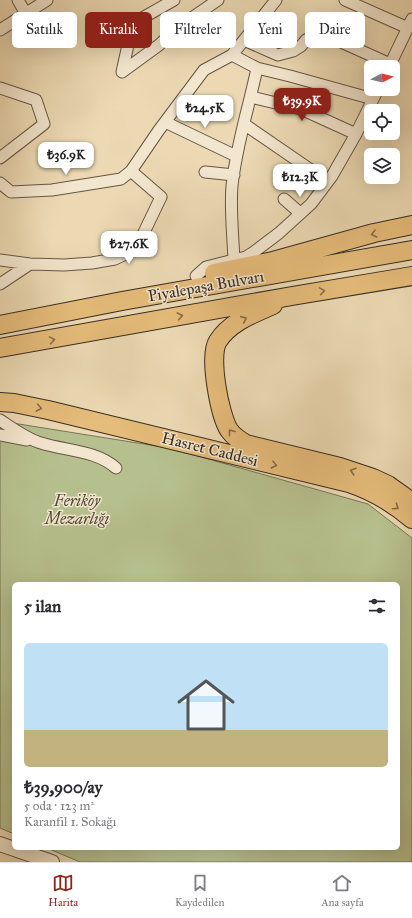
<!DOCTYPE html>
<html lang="tr">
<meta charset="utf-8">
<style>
:root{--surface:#fff;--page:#f2f2f3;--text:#2b2b33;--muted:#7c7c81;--line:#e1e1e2;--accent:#8f2418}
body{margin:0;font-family:"IM FELL Great Primer",serif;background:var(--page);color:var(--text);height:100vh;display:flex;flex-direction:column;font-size:15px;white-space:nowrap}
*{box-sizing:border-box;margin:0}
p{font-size:13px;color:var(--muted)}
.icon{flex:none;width:22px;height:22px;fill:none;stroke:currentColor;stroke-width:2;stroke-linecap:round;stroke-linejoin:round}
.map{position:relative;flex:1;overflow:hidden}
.drawer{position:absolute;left:12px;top:582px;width:388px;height:268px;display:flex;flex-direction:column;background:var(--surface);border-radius:6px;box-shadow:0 4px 16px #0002}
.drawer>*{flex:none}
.guide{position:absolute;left:12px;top:12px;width:388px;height:36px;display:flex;gap:8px}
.needle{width:26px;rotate:83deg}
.tools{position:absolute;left:364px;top:60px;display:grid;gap:8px}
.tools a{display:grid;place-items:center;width:36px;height:36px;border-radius:6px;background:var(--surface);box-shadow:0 4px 16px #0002;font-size:20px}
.price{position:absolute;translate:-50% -34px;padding:0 9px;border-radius:8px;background:#fff;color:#222;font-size:13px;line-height:26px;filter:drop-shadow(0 1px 2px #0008)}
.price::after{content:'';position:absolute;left:50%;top:24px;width:12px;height:9px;margin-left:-6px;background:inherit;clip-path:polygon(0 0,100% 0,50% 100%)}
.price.active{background:var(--accent);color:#fff}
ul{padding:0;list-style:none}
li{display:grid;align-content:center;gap:8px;height:212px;padding:0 12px}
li+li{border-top:1px solid var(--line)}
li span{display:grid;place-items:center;height:124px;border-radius:6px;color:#555}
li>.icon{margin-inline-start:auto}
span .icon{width:72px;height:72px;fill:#fffc;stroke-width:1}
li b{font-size:17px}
h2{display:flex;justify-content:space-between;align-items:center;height:48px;padding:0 12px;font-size:17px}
.pill{padding:0 14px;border-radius:6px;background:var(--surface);box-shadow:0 4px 16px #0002;font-size:14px;line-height:36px}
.pill.active{background:var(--accent);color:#fff}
.menu{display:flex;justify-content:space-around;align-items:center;height:56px;border-top:1px solid var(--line);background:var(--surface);font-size:11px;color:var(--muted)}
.menu a{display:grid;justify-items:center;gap:2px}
.menu .active{color:var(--accent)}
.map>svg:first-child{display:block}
.green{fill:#b6c08e;stroke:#767658}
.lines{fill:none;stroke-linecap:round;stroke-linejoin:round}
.minor-casing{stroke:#645646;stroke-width:13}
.tertiary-casing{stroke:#645646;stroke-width:16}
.primary-casing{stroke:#372b22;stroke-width:20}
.minor{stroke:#f3e6ce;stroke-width:11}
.tertiary{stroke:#f3e6ce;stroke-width:14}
.primary{stroke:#e6bc7a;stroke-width:18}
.oneway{stroke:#866c4a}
.labels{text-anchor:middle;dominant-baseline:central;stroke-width:3;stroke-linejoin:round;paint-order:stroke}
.street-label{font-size:16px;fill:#372b22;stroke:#f3e6ce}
.park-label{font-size:16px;font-style:italic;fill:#504938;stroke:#f3e6ce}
</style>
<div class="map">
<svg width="412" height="862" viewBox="0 0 412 862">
<rect width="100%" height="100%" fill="#ecd9b3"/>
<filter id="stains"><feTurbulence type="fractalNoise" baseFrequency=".005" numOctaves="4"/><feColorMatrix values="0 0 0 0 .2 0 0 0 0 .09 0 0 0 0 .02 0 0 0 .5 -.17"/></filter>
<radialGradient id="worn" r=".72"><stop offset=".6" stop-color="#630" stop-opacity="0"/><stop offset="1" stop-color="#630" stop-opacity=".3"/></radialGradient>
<path class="green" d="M0,421L169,448L368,504L412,538V862H80L47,848H398V584H14V834L0,828Z"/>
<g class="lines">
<defs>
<path id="minor" d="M18,0L26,14
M345,0L408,28
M0,30L47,0
M244,40L278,55L293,51L301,46L306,40L313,36L339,41L390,64
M232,55L257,68C249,107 236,146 232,186C230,208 233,237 234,260
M389,67L412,19
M257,68L290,76L373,99
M122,72L159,45L177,28L218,0
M122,72L128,45L130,25L174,0
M0,88L36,100L44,124L0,158
M251,97L301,109L356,134
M165,122L236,156
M244,124L327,181
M205,172L234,175
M0,183L11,192L52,190L121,179L131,171L159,130L204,70L232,55L276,0
M284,199L300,213
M0,260L30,264L64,265L92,263L115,259L136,249L161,197L131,171
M196,276L206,267L246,257L254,252L279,233L311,204L332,176L356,134L378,89
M0,284L30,264
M0,420C12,428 27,439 41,443C66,451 96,450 116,468
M0,435L27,440"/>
<path id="tertiary" d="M0,844L52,862"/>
<path id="primary" d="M214,273L273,261L374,233L412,225
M273,305C253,314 230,322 218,341C208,356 220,416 229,430C234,437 239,440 246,444L340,467L373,478L388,485L412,502
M0,325L122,301L412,250
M0,348L292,296L412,276
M0,402L14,403L48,410L349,483C373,491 393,503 412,519"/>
</defs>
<use href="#minor" class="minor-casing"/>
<use href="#tertiary" class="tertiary-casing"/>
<use href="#primary" class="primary-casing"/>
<use href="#minor" class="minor"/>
<use href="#tertiary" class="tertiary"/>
<use href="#primary" class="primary"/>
</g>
<defs><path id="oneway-chevron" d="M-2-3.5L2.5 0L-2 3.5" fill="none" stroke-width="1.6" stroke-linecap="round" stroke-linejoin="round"/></defs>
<g class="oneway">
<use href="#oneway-chevron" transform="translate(374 234) rotate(166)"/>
<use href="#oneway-chevron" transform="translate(322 291) rotate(-9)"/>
<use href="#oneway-chevron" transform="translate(180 316) rotate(-11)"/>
<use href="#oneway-chevron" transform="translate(244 319) rotate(-24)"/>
<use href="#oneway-chevron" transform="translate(52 340) rotate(-10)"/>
<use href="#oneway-chevron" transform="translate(39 408) rotate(11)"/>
<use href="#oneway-chevron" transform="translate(231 432) rotate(-127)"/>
<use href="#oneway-chevron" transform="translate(274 465) rotate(14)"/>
<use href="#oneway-chevron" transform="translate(353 471) rotate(-162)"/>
<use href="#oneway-chevron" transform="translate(396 507) rotate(34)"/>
</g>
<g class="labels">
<g class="street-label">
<text transform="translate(206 286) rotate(-10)">Piyalepaşa Bulvarı</text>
<text transform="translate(210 449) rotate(14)">Hasret Caddesi</text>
</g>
<g class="park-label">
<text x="77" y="500">Feriköy<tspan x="77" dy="18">Mezarlığı</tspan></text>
</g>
</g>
<rect width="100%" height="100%" filter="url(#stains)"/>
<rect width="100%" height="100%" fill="url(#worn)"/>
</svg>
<div class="tools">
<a><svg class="needle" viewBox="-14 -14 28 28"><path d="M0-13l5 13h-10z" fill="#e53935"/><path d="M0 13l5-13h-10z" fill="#7c7c81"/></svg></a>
<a><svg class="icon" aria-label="locate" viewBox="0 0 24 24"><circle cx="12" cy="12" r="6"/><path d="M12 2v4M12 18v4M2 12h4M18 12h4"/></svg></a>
<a><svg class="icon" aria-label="layers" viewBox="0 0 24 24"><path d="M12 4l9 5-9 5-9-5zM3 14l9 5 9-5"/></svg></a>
</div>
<b class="price active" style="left:302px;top:122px">₺39.9K</b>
<b class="price" style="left:205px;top:129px">₺24.5K</b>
<b class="price" style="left:66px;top:176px">₺36.9K</b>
<b class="price" style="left:300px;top:198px">₺12.3K</b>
<b class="price" style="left:129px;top:265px">₺27.6K</b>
<div class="guide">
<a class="pill">Satılık</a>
<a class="pill active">Kiralık</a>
<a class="pill">Filtreler</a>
<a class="pill">Yeni</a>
<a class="pill">Daire</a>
</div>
<section class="drawer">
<h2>5 ilan<svg class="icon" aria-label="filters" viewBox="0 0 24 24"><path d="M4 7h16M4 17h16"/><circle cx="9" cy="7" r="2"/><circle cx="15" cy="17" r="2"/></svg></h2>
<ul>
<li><span style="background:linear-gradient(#bfe0f5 70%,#c2b280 0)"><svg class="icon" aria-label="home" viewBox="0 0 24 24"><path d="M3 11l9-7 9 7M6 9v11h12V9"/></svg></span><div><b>₺39,900/ay</b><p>5 oda · 123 m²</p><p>Karanfil 1. Sokağı</p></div></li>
</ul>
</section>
</div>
<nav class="menu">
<a class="active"><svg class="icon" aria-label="map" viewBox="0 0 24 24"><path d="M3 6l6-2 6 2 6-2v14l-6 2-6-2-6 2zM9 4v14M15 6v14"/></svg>Harita</a>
<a><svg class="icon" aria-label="saved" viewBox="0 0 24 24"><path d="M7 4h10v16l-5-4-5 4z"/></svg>Kaydedilen</a>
<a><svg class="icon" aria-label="home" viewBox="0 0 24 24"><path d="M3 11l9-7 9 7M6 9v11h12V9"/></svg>Ana sayfa</a>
</nav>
